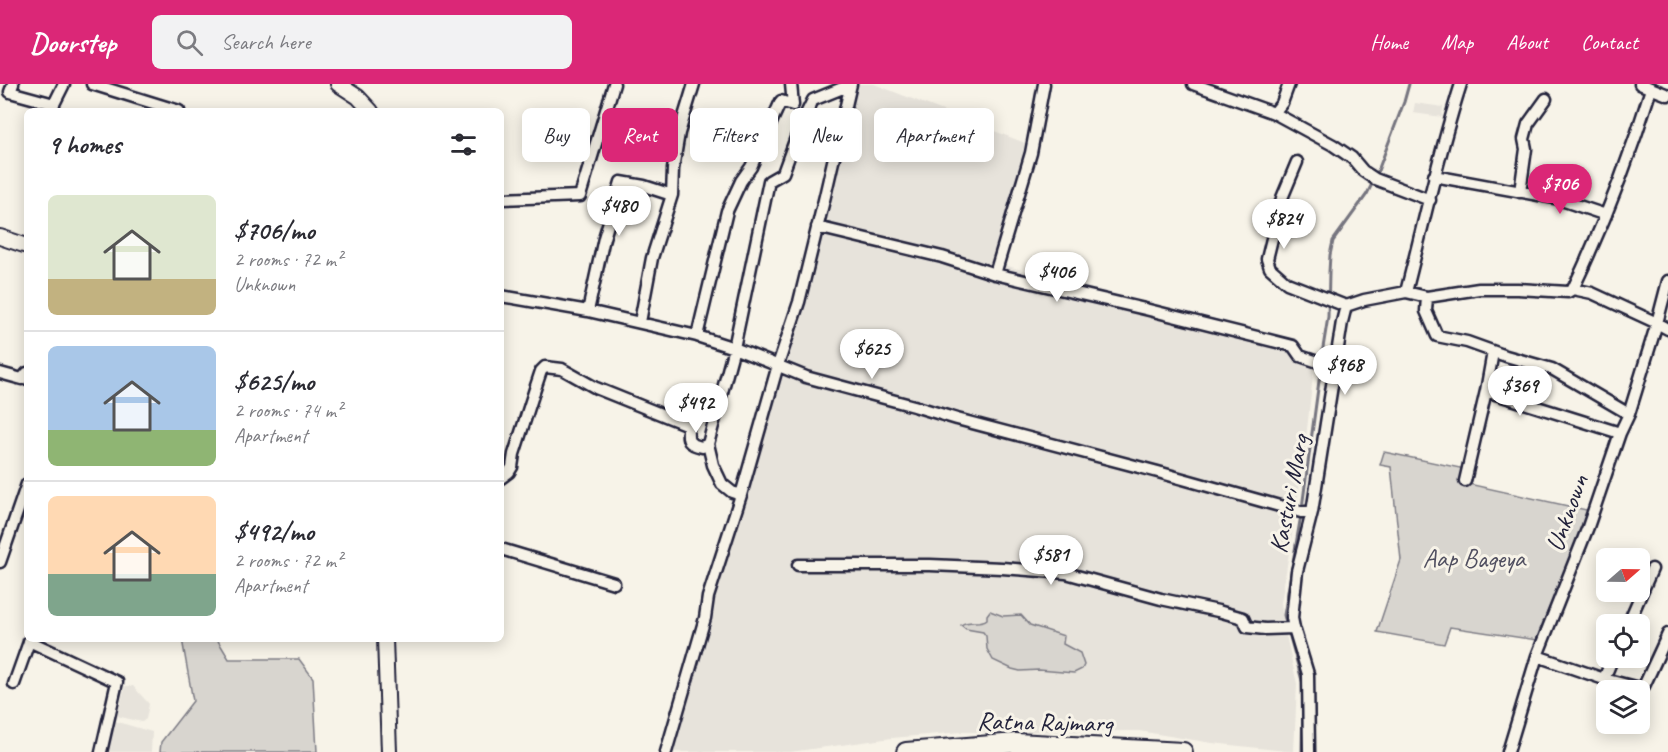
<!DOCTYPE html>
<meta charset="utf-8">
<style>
:root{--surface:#fff;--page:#f2f2f3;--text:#2b2b33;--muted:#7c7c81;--line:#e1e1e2;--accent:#db2777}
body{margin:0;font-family:Caveat,sans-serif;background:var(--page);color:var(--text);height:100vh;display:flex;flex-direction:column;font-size:22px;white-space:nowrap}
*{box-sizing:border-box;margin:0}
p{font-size:20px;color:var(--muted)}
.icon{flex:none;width:33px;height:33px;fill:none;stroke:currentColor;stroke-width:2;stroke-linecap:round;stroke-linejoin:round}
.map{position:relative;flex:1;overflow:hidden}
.sheet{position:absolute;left:24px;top:24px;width:480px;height:534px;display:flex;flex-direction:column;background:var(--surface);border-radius:9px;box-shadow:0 3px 15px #0003}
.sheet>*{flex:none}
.hud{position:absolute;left:522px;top:24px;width:570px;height:54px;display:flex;gap:12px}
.needle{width:39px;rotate:70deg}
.controls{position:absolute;left:1596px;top:464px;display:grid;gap:12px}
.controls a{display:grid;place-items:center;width:54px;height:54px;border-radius:9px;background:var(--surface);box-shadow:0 3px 15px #0003;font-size:30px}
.price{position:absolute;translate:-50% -51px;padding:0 14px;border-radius:21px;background:#fff;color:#222;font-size:20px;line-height:39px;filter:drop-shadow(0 2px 3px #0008)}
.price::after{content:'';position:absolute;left:50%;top:36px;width:18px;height:14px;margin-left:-9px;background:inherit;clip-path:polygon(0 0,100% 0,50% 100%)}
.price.on{background:var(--accent);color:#fff}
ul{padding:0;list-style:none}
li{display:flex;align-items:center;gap:18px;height:150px;padding:0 24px}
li+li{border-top:2px solid var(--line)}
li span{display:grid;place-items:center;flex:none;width:168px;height:120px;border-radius:9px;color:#555}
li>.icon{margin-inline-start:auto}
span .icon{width:72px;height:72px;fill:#fffc;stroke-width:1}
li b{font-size:26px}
h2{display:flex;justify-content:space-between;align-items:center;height:72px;padding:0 24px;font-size:26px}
.tag{padding:0 21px;border-radius:9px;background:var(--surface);box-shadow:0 3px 15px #0003;font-size:21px;line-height:54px}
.tag.on{background:var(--accent);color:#fff}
header{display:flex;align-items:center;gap:36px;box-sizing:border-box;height:84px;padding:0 30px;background:var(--accent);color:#fff}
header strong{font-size:28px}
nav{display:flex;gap:33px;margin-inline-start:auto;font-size:21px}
.search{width:420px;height:54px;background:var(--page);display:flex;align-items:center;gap:15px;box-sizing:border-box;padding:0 21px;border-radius:9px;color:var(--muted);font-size:22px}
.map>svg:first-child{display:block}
.built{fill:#e7e3db}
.green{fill:#d8d5cf;stroke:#7d7c85;stroke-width:1.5}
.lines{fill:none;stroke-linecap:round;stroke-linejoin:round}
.stream{stroke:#76747f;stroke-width:3}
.minor-casing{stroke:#22223b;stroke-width:15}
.tertiary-casing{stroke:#22223b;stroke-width:18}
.trunk-casing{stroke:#22223b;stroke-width:22}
.minor{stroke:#f7f3e8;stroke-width:10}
.tertiary{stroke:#f7f3e8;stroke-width:14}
.trunk{stroke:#f7f3e8;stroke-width:18}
.labels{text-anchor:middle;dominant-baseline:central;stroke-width:6;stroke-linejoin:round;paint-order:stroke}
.street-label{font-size:26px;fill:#22223b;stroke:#f7f3e8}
.park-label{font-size:26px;fill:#504f60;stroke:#f7f3e8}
</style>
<header>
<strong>Doorstep</strong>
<div class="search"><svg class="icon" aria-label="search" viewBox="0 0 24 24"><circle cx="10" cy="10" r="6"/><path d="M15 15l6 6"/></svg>Search here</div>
<nav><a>Home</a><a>Map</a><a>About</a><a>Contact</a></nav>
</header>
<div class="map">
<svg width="1668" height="668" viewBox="0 0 1668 668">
<rect width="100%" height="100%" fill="#f7f3e8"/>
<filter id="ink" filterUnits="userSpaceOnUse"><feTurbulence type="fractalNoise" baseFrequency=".0167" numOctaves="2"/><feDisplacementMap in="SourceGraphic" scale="12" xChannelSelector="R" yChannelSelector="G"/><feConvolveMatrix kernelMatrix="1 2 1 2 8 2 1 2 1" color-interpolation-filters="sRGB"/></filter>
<g filter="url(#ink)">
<path class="built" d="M858,0H874L1025,59L1001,180L1122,215L1315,274L1303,381L1281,519L1285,547L1297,600L1294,668L1212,659L1139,647L962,648L892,654L790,668H671L707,538L714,530L713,517L740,424L782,293L826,138Z
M1415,19L1443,23L1442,33L1413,29Z
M125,602H133L149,620L146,635L142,638L117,632Z
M111,636L152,648L151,668H104Z"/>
<path class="green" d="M1384,368L1465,385L1464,399L1591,427L1547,529L1537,556L1450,543L1444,560L1377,548L1401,476L1391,383L1380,381Z
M990,527L1003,532L1021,531L1030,541L1064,552L1063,560L1080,569L1084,581L1082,585L1074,589L1039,586L1020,587L1012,585L993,576L987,565L986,552L983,548L966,545L961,541C969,535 980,541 987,535V531Z
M182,555H217L229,575H299L313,594L317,668H160L161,658L193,617Z"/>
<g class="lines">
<path class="stream" d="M1376,92L1404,18L1409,0
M1321,276L1328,233L1329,188L1330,171L1333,157L1367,110L1373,98
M1302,424L1321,282
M1301,431L1284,531L1303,600
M1302,668L1303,616"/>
<defs>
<path id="minor" d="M13,0L10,8L54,20L64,0
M92,0L179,27
M1044,0L1031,69L995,190L1145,225L1293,262L1300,272L1336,284
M1193,0L1274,29L1333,61L1352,74L1363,87L1375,95L1430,116
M1640,0L1668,11
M1274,29L1282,19L1289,0
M1297,78L1282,114L1267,175L1270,184L1287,199L1346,222
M1434,92L1555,114L1606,131
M1520,108L1526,65L1524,55L1528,40L1546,15
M501,115L580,112L614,0
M817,143L942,173L995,190
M1573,205L1592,209L1657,239L1668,197
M1406,208L1427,213L1479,205H1518L1568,208L1573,205C1604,140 1630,73 1651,5
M501,212L588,227L697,252L734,264L806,293L914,322L957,335L1158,388L1301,428H1312
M1427,213L1426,227L1437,252L1467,258L1506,272L1552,285L1629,330
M588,227L604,154L621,98L644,102L672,111
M640,238L652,174L672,111L673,85L679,49L694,0
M697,252L727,127L741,97L751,83L781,17L793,21L791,0
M1493,268L1486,307L1620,349
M0,289L22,295L27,289
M501,394L509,388L512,383L514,370L534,308L541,287L545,283L562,285L596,304L688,341C688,356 685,359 702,363L708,360
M1465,397L1486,307
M741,411L732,408L722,400L713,381L708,360L734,264L769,97L783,89L801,40L813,16L850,1
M501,465L614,499
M0,478L27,400
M798,481H930L1002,484L1066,489L1161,515L1218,527L1243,534L1247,543L1265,545L1294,544
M1628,540L1652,485
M29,557L117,598L101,668
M1537,572L1604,595L1613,573
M1604,595L1639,604L1644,602L1668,550
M14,600L30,555
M666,668L705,534L708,513L741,411L778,281L799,218L825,112L851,0
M1309,668L1308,590L1294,544L1292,534L1297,487L1312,428L1342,238L1346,222L1364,216L1406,208C1424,138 1439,68 1461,0
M1508,668L1537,572L1588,443L1620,349L1629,330L1657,239L1668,245"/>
<path id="tertiary" d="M338,0L358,13L371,27
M0,153L27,162
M385,555L389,668"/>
<path id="trunk" d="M906,668L1016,659L1183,668"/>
</defs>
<use href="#minor" class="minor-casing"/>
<use href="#tertiary" class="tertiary-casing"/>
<use href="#trunk" class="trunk-casing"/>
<use href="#minor" class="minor"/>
<use href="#tertiary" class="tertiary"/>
<use href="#trunk" class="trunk"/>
</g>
</g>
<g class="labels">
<g class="street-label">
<text transform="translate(1289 410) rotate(-79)">Kasturi Marg</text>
<text transform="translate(1567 429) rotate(-70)">Unknown</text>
<text transform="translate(1045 638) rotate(1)">Ratna Rajmarg</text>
</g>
<g class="park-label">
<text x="1474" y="474">Aap Bageya</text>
</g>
</g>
</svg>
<div class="controls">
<a><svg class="needle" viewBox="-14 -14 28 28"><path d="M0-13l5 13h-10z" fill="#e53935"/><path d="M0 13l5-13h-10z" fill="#7c7c81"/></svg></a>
<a><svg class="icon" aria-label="locate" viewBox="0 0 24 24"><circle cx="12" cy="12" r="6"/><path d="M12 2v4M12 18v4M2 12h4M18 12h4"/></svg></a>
<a><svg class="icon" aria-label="layers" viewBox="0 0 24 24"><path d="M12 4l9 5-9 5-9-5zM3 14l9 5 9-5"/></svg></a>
</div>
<b class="price on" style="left:1560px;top:131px">$706</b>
<b class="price" style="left:619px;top:153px">$480</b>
<b class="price" style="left:1284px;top:166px">$824</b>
<b class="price" style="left:1057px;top:219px">$406</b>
<b class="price" style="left:872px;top:296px">$625</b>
<b class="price" style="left:1345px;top:312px">$968</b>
<b class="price" style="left:1520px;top:333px">$369</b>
<b class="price" style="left:696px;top:350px">$492</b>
<b class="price" style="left:1051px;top:502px">$581</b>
<div class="hud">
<a class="tag">Buy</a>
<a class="tag on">Rent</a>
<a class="tag">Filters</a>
<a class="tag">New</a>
<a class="tag">Apartment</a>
</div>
<section class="sheet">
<h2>9 homes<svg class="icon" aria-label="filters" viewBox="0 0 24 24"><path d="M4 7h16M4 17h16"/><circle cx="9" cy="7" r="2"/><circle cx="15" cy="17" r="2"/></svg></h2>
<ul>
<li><span style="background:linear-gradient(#dfe7d0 70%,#c2b280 0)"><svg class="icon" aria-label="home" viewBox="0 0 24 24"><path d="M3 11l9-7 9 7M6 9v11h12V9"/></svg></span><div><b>$706/mo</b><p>2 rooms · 72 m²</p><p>Unknown</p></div></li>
<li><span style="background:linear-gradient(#a9c7e8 70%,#8fb573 0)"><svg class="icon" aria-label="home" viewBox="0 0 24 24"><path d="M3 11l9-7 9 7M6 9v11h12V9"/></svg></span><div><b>$625/mo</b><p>2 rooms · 74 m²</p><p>Apartment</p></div></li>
<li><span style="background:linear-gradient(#ffd9b3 65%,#7fa58c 0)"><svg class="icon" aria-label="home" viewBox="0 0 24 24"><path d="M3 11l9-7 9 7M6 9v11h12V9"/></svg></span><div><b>$492/mo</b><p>2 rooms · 72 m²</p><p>Apartment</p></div></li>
</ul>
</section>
</div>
